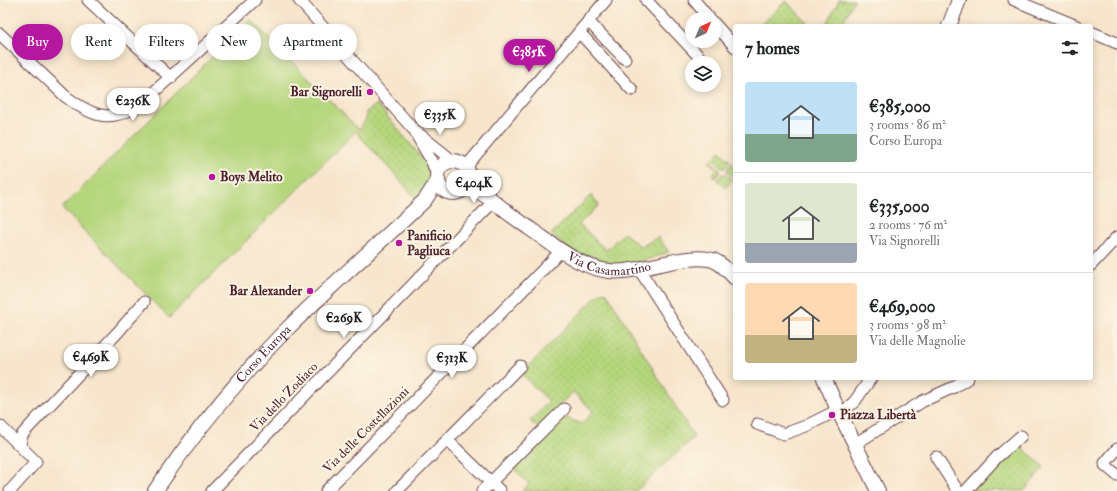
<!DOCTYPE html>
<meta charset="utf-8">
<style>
:root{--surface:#fff;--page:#f2f2f2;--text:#202124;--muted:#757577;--line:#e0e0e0;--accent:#b5179e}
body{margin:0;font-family:"IM FELL Double Pica",serif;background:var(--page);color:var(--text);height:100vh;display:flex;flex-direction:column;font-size:15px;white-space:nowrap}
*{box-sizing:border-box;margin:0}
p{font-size:13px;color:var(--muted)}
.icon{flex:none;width:22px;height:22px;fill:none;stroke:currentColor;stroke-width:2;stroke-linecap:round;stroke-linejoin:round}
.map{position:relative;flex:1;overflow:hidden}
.panel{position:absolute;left:733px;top:24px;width:360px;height:356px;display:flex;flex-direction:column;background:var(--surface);border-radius:4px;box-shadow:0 2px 10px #0003}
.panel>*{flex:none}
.guide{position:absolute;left:12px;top:24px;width:380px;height:36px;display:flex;gap:8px}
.needle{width:26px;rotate:44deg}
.controls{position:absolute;left:685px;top:12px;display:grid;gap:8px}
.controls a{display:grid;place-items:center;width:36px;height:36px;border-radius:50%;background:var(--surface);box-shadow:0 2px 10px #0003;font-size:20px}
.price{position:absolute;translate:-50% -34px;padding:0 9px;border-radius:14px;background:#fff;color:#222;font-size:13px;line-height:26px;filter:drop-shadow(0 1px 2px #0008)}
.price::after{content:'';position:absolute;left:50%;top:24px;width:12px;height:9px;margin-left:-6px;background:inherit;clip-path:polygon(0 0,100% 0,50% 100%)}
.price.selected{background:var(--accent);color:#fff}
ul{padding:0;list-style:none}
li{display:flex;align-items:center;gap:12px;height:100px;padding:0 12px}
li+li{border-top:1px solid var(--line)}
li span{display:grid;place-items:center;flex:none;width:112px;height:80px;border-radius:4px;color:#555}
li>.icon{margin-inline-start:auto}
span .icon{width:48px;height:48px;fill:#fffc;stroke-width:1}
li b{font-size:17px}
h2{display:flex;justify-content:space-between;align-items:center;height:48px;padding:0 12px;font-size:17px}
.chip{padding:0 14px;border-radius:18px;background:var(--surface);box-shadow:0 2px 10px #0003;font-size:14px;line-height:36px}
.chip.selected{background:var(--accent);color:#fff}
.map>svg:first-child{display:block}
.grass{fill:url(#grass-dots);stroke:#807a54}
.pitch{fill:#b5d67d;stroke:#807a54}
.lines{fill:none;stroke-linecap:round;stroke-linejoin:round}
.minor-casing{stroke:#643d43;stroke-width:13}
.major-casing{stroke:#643d43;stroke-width:16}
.minor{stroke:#fff;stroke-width:11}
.major{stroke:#fff;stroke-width:14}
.poi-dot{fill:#b5179e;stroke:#fcf5e5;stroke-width:1.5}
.labels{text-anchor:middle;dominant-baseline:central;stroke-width:4;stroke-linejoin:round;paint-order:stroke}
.poi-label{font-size:13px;font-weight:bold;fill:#4a1f2b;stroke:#fcf5e5;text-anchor:start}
.street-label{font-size:13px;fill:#4a1f2b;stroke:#fcf5e5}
</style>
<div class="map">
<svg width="1117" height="491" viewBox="0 0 1117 491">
<defs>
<pattern id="grass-dots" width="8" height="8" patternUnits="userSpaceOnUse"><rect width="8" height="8" fill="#b5d67d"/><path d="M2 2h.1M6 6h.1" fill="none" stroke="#9db76c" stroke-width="1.8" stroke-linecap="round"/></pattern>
</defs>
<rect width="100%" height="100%" fill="#fcf5e5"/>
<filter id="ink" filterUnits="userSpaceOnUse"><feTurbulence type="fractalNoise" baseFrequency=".025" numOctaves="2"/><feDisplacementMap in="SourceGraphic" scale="8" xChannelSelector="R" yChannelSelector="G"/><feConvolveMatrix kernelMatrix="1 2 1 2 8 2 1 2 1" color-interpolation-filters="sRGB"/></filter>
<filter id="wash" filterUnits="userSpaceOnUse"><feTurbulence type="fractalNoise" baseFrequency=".012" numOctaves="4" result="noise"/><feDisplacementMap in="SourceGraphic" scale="16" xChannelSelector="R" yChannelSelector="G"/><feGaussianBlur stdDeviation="0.9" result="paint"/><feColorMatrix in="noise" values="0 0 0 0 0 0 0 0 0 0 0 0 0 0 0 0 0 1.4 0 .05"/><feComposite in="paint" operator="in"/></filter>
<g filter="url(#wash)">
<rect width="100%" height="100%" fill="#f7e5cc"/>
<path class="grass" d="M839,0H854L844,20L853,26H826Z
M786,1L811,26H759Z
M377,104L426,163L430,178L427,188L415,197L357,133L366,119V112Z
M720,151L730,161L725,167H722L713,158Z
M711,160L720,169V172L715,178L712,175L717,169L709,162Z
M732,163L735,166V177L734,178L727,172V169Z
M722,174H725L732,180L725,188L717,180Z
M591,195L599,205L579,224L606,250L624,233L641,247L658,237L669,252L644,261L611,266L586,259L567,248L551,234Z
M603,292L607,293L694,437L636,491H522L529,484L511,466L561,416L582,424L593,411L573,392L537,427L530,421L549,401L521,374L597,296Z
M1018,444L1044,467L1024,491H971L981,480Z"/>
<path class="pitch" d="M250,19L358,129L169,318L62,208Z"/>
</g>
<g filter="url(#ink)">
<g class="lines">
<defs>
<path id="minor" d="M88,0L171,78
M299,0L413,129L453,161
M646,0L705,63
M694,0L710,19
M1014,0L1077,26
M588,21L625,59
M714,23L735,47
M579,32L632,90
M1091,32L1117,43
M0,34L65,96C94,118 112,124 143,102L255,0
M416,134L431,160L438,177
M467,169L470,162L606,0
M1091,265L1117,237
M639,269L723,400
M840,415L855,401L871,378
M757,424L784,434L806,426L838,410
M0,426L36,462L10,491
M447,440L500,491
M855,444L923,401L954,387L968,378
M20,445L22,435L29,427L118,332L144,302
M1117,449L1105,463V465L1117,475
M936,457L958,491
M212,491L493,202L466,186
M326,491L531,282L561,251
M397,491L520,366
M482,491L564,409
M966,491L997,457L1021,436"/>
<g id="major">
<path d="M949,26L959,0"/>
<circle cx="453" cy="177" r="16"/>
<path id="s1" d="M469,177C486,198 508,213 529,228C554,245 578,267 609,271C638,275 693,249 717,262C724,266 730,273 735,278"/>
<path d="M824,378L838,410L878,491"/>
<path id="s2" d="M155,491C193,434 237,380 285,331C330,286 379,244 425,200L438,180"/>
</g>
</defs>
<use href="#minor" class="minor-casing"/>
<use href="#major" class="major-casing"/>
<use href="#minor" class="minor"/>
<use href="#major" class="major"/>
</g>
</g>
<g class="poi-dot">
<circle cx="370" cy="92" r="4"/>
<circle cx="212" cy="177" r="4"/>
<circle cx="399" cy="243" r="4"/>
<circle cx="310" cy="291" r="4"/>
<circle cx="832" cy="415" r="4"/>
</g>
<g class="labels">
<g class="poi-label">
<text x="362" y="92" text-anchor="end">Bar Signorelli</text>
<text x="220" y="177">Boys Melito</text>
<text x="407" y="236">Panificio<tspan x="407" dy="15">Pagliuca</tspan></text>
<text x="302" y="291" text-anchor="end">Bar Alexander</text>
<text x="840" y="415">Piazza Libertà</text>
</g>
<g class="street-label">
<text stroke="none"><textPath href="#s1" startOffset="170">Via Casamartino</textPath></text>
<text stroke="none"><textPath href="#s2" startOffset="175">Corso Europa</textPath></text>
<text transform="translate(284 397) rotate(-46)">Via dello Zodiaco</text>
<text transform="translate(366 430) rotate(-45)">Via delle Costellazioni</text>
</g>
</g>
</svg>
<div class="controls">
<a><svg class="needle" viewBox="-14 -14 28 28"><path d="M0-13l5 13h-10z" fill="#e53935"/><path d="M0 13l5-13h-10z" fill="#757577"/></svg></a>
<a><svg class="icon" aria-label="layers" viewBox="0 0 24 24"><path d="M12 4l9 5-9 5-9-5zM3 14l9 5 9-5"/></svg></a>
</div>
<b class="price selected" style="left:529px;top:73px">€385K</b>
<b class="price" style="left:133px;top:122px">€236K</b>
<b class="price" style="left:440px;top:136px">€335K</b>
<b class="price" style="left:474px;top:204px">€404K</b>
<b class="price" style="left:344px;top:339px">€269K</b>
<b class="price" style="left:91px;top:378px">€469K</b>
<b class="price" style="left:452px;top:379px">€313K</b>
<div class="guide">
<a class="chip selected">Buy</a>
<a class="chip">Rent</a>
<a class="chip">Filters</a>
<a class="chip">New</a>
<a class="chip">Apartment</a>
</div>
<section class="panel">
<h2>7 homes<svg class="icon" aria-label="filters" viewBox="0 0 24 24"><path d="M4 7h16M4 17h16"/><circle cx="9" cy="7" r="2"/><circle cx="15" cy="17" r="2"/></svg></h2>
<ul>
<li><span style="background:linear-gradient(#bfe0f5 65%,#7fa58c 0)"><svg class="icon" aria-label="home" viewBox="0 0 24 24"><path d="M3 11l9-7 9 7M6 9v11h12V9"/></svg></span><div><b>€385,000</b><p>3 rooms · 86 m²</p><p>Corso Europa</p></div></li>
<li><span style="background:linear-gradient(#dfe7d0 75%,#9aa5b1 0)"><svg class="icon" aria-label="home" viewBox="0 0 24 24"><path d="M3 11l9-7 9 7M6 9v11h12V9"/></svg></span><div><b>€335,000</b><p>2 rooms · 76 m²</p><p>Via Signorelli</p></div></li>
<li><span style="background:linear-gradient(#ffd9b3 65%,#c2b280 0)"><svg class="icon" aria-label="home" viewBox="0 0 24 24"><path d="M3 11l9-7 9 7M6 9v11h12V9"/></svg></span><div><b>€469,000</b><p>3 rooms · 98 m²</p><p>Via delle Magnolie</p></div></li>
</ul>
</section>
</div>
